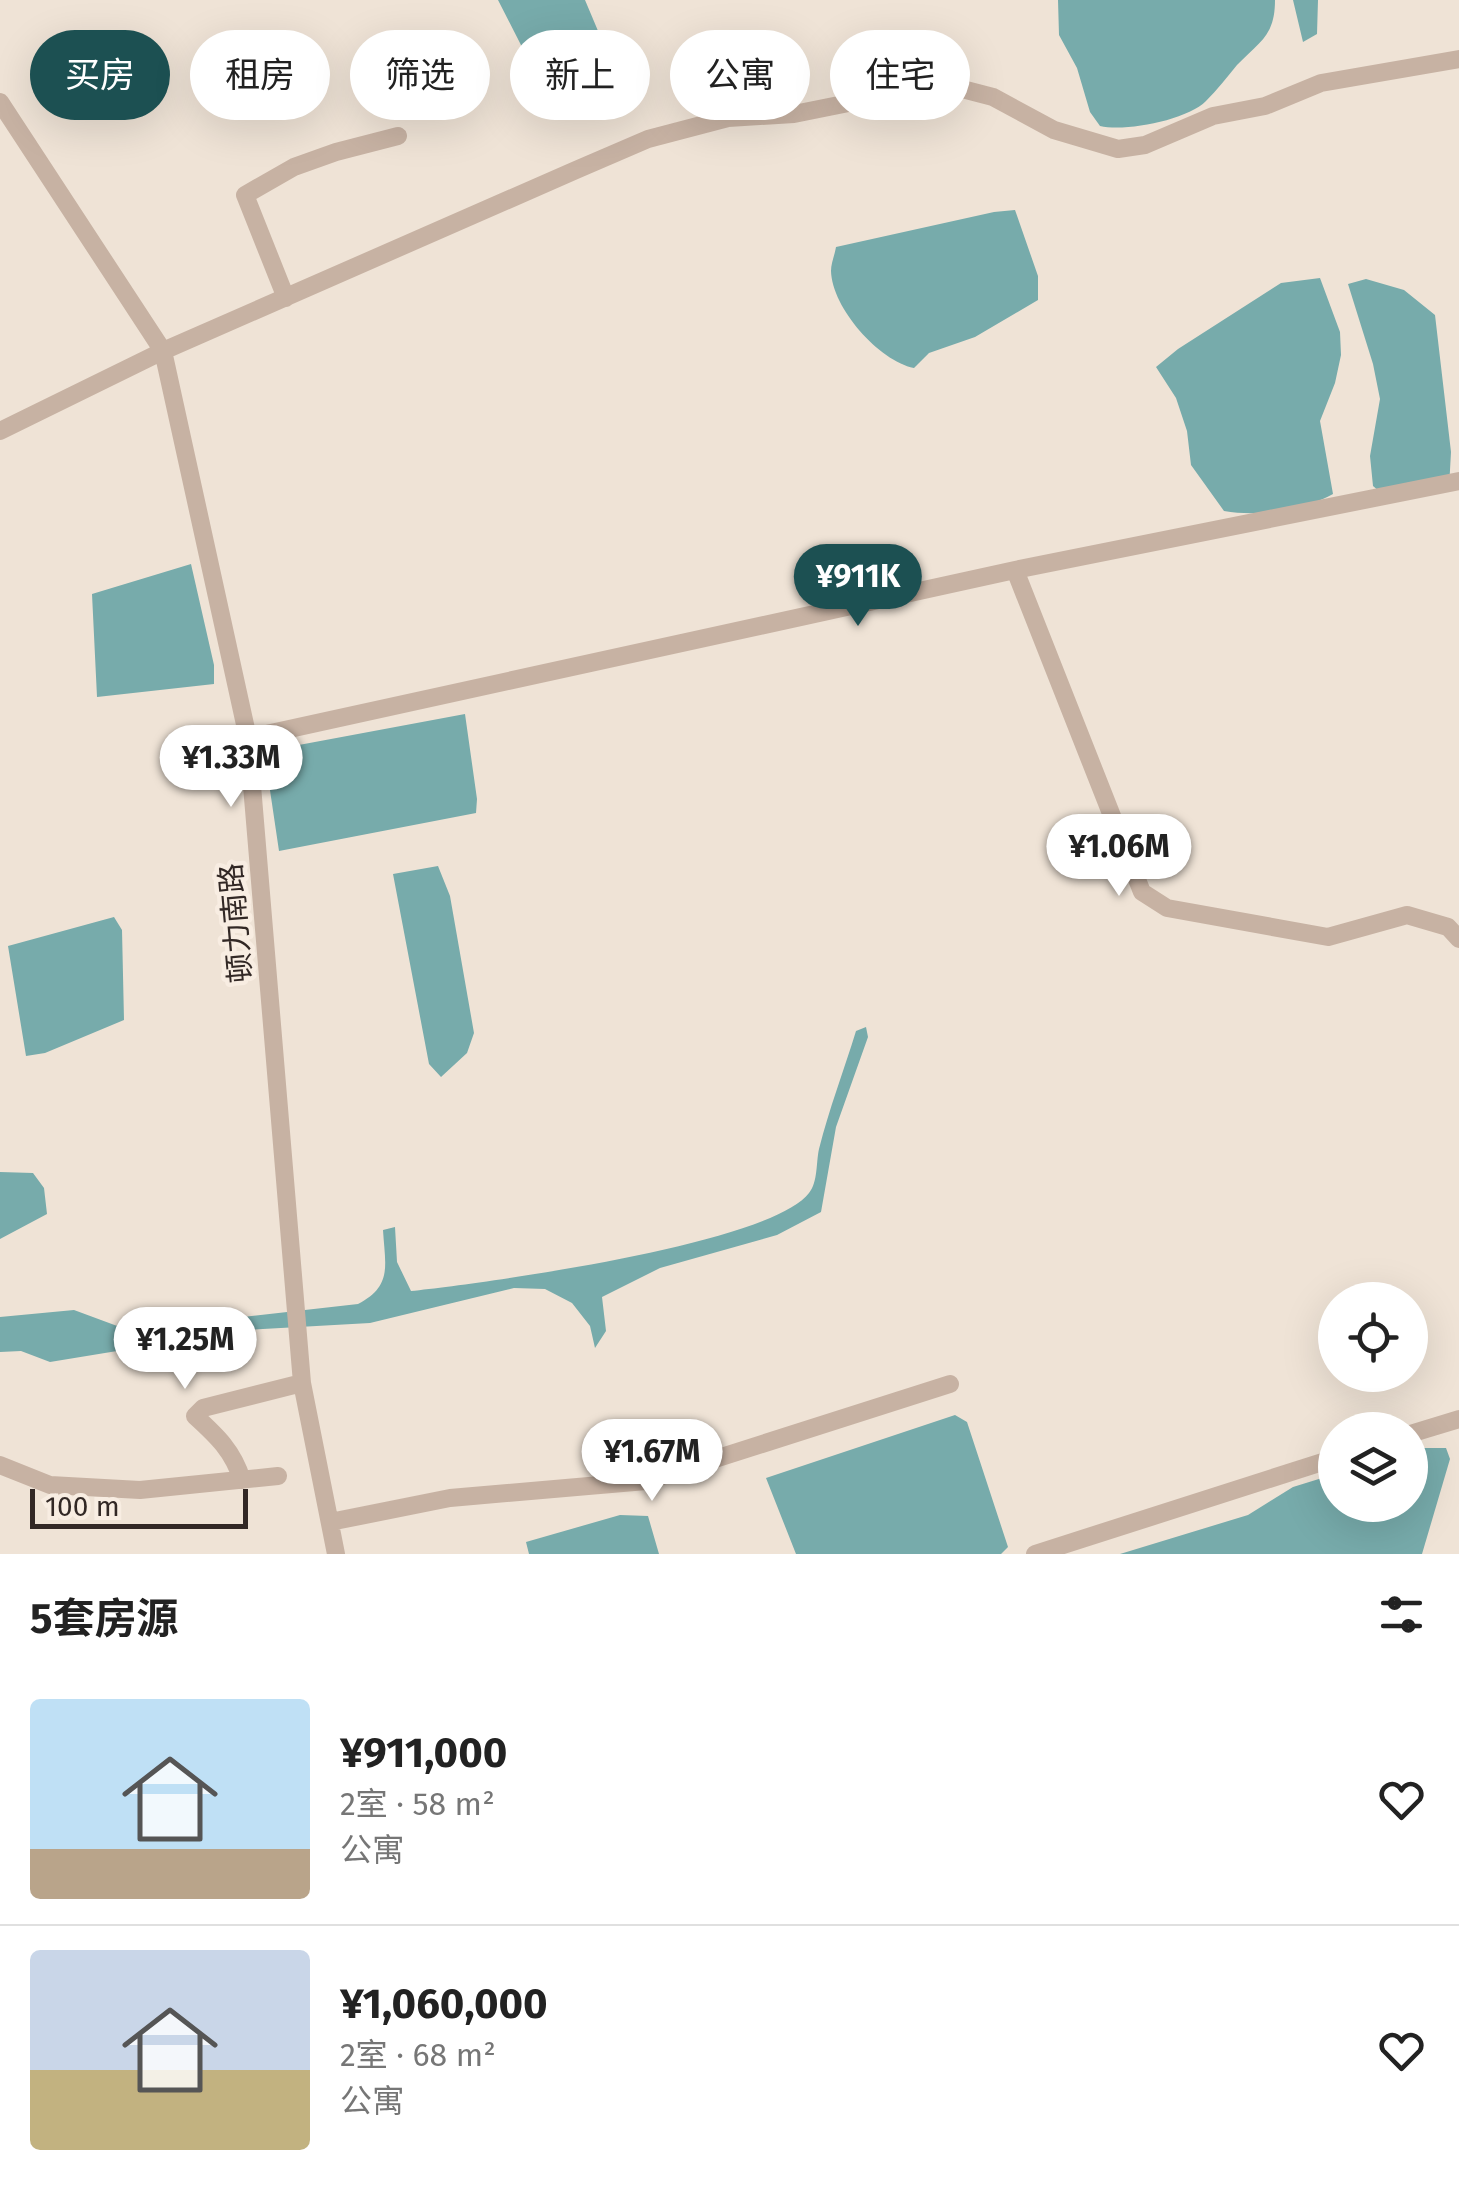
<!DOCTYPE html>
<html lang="zh">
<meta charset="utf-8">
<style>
:root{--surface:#fff;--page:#f6f6f6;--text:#222;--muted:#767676;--line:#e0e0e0;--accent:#1c5052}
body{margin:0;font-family:"Fira Sans","Noto Sans SC",sans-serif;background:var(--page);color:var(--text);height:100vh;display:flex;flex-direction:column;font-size:38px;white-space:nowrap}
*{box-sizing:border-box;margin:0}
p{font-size:32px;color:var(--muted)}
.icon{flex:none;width:55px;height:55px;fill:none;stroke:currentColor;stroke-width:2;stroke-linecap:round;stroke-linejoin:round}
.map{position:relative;height:1554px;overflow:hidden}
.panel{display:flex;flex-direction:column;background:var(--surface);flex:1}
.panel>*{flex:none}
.hud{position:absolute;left:30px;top:30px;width:1400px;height:90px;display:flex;gap:20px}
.tools{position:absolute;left:1318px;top:1282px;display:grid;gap:20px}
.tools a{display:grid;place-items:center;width:110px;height:110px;border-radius:50%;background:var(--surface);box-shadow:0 10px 40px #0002;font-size:50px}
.scale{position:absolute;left:30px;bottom:25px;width:218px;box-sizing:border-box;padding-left:10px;border:5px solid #322825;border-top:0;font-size:28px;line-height:35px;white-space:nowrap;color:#322825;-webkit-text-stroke:8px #f8ede2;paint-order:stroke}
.price{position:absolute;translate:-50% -85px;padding:0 22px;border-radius:35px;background:#fff;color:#222;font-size:32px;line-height:65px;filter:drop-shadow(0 2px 5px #0008)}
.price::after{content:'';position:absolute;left:50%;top:60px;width:30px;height:22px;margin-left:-15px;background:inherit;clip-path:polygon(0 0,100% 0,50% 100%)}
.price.selected{background:var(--accent);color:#fff}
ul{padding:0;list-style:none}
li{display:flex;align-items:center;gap:30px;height:250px;padding:0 30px}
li+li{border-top:2px solid var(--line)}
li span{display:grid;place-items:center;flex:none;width:280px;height:200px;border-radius:10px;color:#555}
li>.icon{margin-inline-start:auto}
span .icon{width:120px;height:120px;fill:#fffc;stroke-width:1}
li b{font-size:42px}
h2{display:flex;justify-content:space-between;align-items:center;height:120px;padding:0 30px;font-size:42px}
.tag{padding:0 35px;border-radius:45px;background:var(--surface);box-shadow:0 10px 40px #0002;font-size:35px;line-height:90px}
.tag.selected{background:var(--accent);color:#fff}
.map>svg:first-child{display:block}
.water{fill:#77abab}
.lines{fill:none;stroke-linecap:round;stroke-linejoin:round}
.minor{stroke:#c7b2a3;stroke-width:18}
.labels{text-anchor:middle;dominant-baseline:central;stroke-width:9;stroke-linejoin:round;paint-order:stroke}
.street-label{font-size:30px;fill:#322825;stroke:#f8ede2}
</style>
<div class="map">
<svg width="1459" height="1554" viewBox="0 0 1459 1554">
<rect width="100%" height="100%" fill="#efe3d6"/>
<path class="water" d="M498,0H585L601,38L587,51L541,63L522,47Z
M1058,0H1275C1275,36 1260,41 1237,65C1227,77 1217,90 1206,101C1187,120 1126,132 1100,126L1090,112L1077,68L1059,35Z
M1293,0H1318L1317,34L1303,42Z
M1015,210L1038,276V300L975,337L929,353L914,368C879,361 832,308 831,271C831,263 835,254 836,247L994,212Z
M1320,278L1340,332L1341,355L1335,383L1320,421L1333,494C1302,511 1258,517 1224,511L1191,465L1187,431L1176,398L1156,367L1178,349L1281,283Z
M1366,279L1404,290L1435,315L1451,452L1449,488L1387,498L1373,486L1370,456L1380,399L1373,364L1348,284Z
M191,564L214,665V684L97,697L92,594Z
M465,714L477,799L476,813L279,851L267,770L272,750Z
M438,866L450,896L474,1033L467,1053L441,1077L429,1064L393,874Z
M114,917L122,930L124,1020L45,1053L26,1056L8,946Z
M866,1027L868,1037L836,1127L821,1212L777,1235L660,1268L602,1297L606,1331L595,1348L590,1326L572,1303L545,1289L514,1288L370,1323L245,1330L50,1362L21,1351L0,1352V1317L74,1310L128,1330L358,1304C393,1286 385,1265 383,1230L395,1227L397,1262L411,1291C484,1283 769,1245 809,1193C818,1182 816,1162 819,1149C829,1109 844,1070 856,1031Z
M0,1172L33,1173L44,1188L47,1214L0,1239Z
M955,1415L967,1422L1008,1547L1001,1554H796L766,1478Z
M1417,1448H1446L1450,1459L1422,1554H1120L1248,1515L1293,1487L1335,1474V1505H1410V1451Z
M620,1515L648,1516L659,1554H529L526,1542Z"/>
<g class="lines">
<path class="minor" d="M0,102L163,351L248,738L302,1383L336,1554
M286,298L245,195L294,167L336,152L398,136
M0,431L163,351L576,170L648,139L728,118L794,114L943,84L993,97L1054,130L1118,149L1145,145L1213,116L1265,106L1321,83L1459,59
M1015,570L1142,892L1167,908L1328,937L1407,915L1448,927L1459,939
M248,738L1015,570L1459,481
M1410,1434L1459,1419
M0,1465L50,1485L140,1490L278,1476
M242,1480C233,1451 217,1436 195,1416L203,1408L302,1383
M330,1522L450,1498L646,1481L950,1384
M1035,1554L1335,1458"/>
</g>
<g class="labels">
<g class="street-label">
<text transform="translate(236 923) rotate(-95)">顿力南路</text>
</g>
</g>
</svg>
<div class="tools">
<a><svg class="icon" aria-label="locate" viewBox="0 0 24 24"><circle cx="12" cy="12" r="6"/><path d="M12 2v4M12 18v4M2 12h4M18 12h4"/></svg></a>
<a><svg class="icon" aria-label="layers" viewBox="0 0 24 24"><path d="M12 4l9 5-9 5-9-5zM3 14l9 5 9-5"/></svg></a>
</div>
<div class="scale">100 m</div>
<b class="price selected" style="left:858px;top:629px">¥911K</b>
<b class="price" style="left:231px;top:810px">¥1.33M</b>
<b class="price" style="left:1119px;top:899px">¥1.06M</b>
<b class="price" style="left:185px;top:1392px">¥1.25M</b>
<b class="price" style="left:652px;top:1504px">¥1.67M</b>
<div class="hud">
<a class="tag selected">买房</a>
<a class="tag">租房</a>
<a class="tag">筛选</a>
<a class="tag">新上</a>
<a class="tag">公寓</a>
<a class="tag">住宅</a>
</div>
</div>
<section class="panel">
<h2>5套房源<svg class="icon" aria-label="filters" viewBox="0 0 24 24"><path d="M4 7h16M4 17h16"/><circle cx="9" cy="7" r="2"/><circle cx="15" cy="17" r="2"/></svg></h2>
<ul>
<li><span style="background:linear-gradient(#bfe0f5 75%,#b9a48a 0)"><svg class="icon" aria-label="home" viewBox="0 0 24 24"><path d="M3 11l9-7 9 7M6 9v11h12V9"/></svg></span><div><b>¥911,000</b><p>2室 · 58 m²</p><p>公寓</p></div><svg class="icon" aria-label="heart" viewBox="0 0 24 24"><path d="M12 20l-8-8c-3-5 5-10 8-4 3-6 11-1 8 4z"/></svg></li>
<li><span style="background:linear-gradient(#c9d6e8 60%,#c2b280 0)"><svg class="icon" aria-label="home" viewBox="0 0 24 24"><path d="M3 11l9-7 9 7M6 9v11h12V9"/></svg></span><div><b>¥1,060,000</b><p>2室 · 68 m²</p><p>公寓</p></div><svg class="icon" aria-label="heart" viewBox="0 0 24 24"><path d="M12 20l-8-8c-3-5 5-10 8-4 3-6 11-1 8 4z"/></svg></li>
</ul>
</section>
